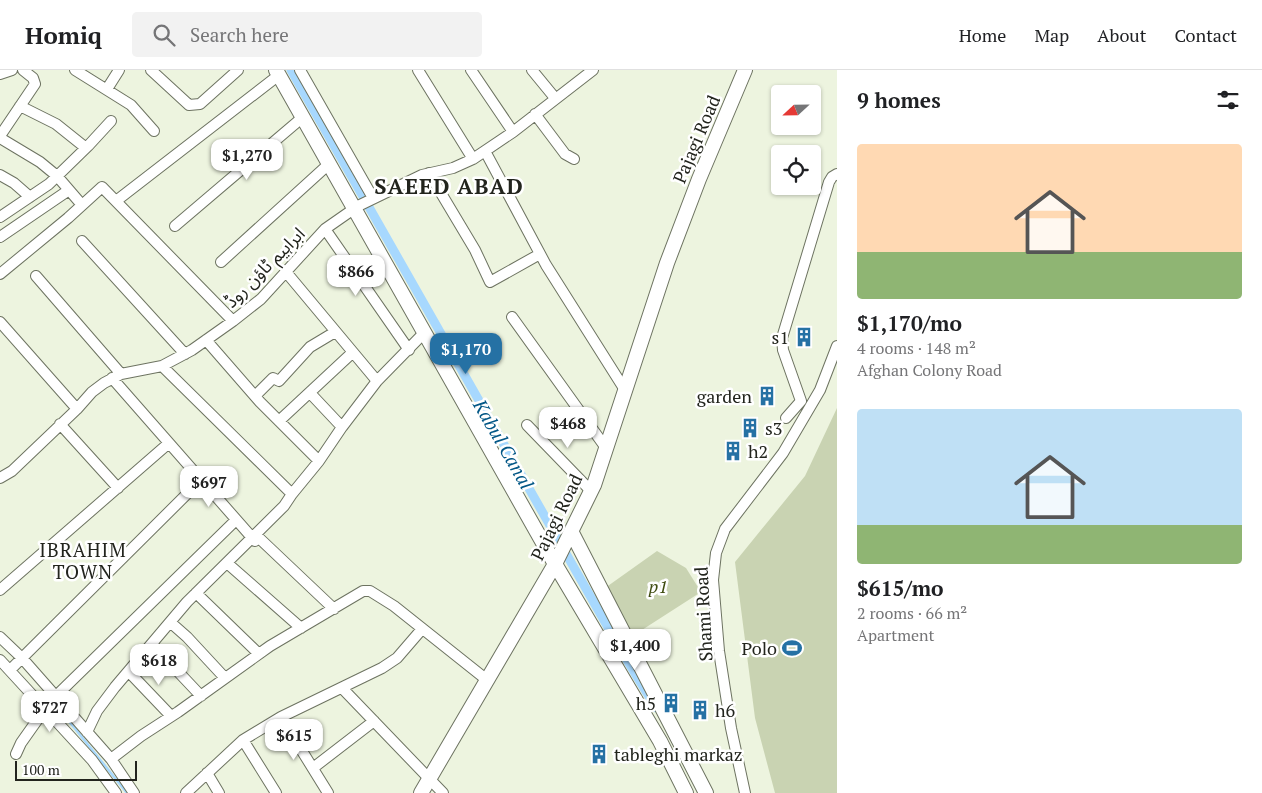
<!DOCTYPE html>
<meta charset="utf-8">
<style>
:root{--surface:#fff;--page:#f2f2f2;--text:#202124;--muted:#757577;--line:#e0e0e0;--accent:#2571a4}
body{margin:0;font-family:"PT Serif","Noto Sans Arabic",serif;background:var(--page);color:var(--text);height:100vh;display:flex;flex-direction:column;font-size:19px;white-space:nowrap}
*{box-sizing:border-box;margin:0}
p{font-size:16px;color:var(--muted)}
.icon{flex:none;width:28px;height:28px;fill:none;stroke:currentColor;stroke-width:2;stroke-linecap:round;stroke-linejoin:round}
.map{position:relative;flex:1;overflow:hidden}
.side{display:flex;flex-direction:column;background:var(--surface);width:425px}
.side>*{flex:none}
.needle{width:32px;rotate:248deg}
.controls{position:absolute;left:771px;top:15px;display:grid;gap:10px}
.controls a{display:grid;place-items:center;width:50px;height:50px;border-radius:5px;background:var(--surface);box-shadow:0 1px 4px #0004;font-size:25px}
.scale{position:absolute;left:15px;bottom:12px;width:122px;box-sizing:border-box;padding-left:5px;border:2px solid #22241d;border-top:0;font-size:14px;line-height:18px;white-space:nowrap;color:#22241d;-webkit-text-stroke:4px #fff;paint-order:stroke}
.price{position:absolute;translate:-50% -42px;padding:0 11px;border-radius:10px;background:#fff;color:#222;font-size:16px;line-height:32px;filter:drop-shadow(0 1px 2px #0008)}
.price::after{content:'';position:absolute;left:50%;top:30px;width:15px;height:11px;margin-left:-8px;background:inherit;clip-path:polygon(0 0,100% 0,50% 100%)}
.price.on{background:var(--accent);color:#fff}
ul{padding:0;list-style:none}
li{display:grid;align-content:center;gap:10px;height:265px;padding:0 20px}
li span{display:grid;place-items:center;height:155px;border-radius:5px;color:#555}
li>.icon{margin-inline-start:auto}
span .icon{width:90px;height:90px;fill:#fffc;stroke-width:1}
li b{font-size:21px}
h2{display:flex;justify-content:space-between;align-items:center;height:60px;padding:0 20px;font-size:21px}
header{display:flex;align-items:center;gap:30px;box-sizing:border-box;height:70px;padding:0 25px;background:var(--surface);border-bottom:1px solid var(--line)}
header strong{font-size:24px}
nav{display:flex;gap:28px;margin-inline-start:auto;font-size:18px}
.search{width:350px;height:45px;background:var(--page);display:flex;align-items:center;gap:12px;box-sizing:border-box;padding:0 18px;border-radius:5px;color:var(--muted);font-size:19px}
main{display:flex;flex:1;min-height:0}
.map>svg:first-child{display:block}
.green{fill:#c9d3b2}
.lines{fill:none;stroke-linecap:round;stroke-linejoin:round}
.stream{stroke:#a7d8fe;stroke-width:2.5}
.canal{stroke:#a7d8fe;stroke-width:9}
.minor-casing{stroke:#6d7361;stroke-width:12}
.major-casing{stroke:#6d7361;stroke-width:16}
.minor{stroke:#fff;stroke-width:10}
.major{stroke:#fff;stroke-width:14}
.labels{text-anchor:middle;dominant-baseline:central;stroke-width:5;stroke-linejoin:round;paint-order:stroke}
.street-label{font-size:18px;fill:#22241d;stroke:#fff}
.poi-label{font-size:18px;fill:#22241d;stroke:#fff;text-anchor:end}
.park-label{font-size:18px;font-style:italic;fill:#3f4c10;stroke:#fff}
.water-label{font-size:19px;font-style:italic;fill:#025786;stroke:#fff}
.neighbourhood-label{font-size:19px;letter-spacing:1px;fill:#22241d;stroke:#fff}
.district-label{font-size:22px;font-weight:bold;letter-spacing:1px;fill:#22241d;stroke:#fff}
</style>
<header>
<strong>Homiq</strong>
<div class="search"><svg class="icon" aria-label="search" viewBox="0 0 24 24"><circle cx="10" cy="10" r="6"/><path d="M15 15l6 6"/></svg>Search here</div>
<nav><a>Home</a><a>Map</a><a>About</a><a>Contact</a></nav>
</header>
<main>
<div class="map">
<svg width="837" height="723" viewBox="0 0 837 723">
<rect width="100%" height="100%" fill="#edf4df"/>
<path class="green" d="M837,338V723H775L755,648L735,492L805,406Z
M657,481L686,498L701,522L631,567L605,518Z"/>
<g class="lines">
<path class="stream" d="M51,629L127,723"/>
<path class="canal" d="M291,0L622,582L656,638"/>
<defs>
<path id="minor" d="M75,0L131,35L154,61
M151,0L189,35L200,34L238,0
M300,0L373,128
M418,0L473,89
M471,0L513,62
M532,0L555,28
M0,4L12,0
M107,19L119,0
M20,36L56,54L86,78
M535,44L565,84L574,89
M0,66L35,14L33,8L23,0
M0,68L40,92L57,106L82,135
M485,81L546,195L625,320
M429,103L475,180L490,212L540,184
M0,105L14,113L30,127
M116,131L279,5
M0,147L49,114L88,76L111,51
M175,156L303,47
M325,159L409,280
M0,167L69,120
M82,171L185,284
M221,192L330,93
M286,202L377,311
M0,204L68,148L102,117L233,251
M36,206L121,304
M512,247L606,378
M0,252L77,339
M206,270L260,332L319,391
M162,296L292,424
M112,308L255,471L258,467L334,539
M310,323L342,357
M255,326L273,308L279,311L310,277L335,262
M786,348L801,331L783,280L782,268L829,112L832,107L837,104
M279,351L352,283
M60,354L118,418
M527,355L591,421
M0,408L12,401L77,339L92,322L104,313L121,304L162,296L192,280L233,251L261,229L325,159L358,136L422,105L453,98L473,89L513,62L593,0
M227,493L301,558
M0,520L169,373
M196,523L259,584
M170,552L187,567L225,608
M0,567L22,588L111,689L134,723
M152,574L201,626
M0,590L92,690L116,723
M10,600L201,410
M129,602L171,646
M342,618L443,723
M56,626L236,450
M281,647L328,723
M87,662L97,641L115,617L187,532L284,436L292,424L319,391L342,357L377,311L425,262
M243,670L276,723
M16,684L21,673L45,639
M111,689L141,666L178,642L270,576L363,521H370L394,536L487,610
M313,698L374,651
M207,703L219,723
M186,723L243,670L281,647L382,598L397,588L422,559
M745,723L731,658L719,581L713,510L716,483L725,459L783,383L820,320L837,276"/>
<path id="major" d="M276,0L555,494L660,671L686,723
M572,463L706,723
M421,723L555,494L594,415L667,193L699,109L745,0"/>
</defs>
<use href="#minor" class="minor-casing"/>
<use href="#major" class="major-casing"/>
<use href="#minor" class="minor"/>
<use href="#major" class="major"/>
</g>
<defs>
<symbol id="building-bare" viewBox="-9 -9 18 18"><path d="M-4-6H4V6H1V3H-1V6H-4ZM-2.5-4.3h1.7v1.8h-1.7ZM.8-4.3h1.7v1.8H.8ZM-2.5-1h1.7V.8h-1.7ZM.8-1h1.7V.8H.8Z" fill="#2571a4" stroke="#fff" stroke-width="2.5" paint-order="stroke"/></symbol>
<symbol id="stadium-bare" viewBox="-9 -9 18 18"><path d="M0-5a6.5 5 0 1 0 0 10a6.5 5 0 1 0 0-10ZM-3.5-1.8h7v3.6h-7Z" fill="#2571a4" stroke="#fff" stroke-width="2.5" paint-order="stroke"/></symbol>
</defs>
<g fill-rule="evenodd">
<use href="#building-bare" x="790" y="253" width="28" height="28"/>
<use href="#building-bare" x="753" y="312" width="28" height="28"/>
<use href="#building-bare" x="736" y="344" width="28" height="28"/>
<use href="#building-bare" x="719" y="367" width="28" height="28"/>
<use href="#stadium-bare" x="778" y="564" width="28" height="28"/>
<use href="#building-bare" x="657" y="619" width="28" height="28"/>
<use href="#building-bare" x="686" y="626" width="28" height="28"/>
<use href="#building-bare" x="585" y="670" width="28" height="28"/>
</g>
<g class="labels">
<g class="street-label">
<text transform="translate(696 69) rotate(-67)">Pajagi Road</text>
<text transform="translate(264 197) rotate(-45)">ابراہیم ٹاؤن روڈ</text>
<text transform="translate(556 447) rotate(-64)">Pajagi Road</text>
<text transform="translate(703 544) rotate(-93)">Shami Road</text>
</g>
<g class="poi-label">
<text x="789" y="267">s1</text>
<text x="752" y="326">garden</text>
<text x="765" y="358" text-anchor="start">s3</text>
<text x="748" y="381" text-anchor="start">h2</text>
<text x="777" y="578">Polo</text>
<text x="656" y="633">h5</text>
<text x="715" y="640" text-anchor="start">h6</text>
<text x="614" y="684" text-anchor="start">tableghi markaz</text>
</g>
<g class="park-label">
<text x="658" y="516">p1</text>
</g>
<g class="water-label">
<text transform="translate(504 374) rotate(60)">Kabul Canal</text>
</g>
<g class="neighbourhood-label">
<text x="83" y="479">IBRAHIM<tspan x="83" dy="22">TOWN</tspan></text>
</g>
<g class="district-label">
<text x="449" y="115">SAEED ABAD</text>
</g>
</g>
</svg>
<div class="controls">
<a><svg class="needle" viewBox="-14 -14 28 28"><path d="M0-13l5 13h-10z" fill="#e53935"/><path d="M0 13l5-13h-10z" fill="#757577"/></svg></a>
<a><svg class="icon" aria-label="locate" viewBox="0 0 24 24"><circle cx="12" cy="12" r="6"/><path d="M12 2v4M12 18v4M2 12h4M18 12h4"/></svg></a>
</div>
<div class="scale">100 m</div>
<b class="price" style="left:247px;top:111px">$1,270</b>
<b class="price" style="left:356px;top:227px">$866</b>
<b class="price on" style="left:466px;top:305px">$1,170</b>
<b class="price" style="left:568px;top:379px">$468</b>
<b class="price" style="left:209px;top:438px">$697</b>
<b class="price" style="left:635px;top:601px">$1,400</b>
<b class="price" style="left:159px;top:616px">$618</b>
<b class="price" style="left:50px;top:663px">$727</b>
<b class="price" style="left:294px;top:691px">$615</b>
</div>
<section class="side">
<h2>9 homes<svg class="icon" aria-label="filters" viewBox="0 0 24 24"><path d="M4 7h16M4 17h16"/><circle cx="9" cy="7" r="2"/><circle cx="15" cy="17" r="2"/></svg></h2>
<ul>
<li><span style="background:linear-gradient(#ffd9b3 70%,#8fb573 0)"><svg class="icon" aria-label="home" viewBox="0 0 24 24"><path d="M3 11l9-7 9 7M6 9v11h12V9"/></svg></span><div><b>$1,170/mo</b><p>4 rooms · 148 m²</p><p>Afghan Colony Road</p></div></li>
<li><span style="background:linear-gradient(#bfe0f5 75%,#8fb573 0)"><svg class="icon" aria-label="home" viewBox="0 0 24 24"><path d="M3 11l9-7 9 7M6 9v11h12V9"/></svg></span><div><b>$615/mo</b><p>2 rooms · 66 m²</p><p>Apartment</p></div></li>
</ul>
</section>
</main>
